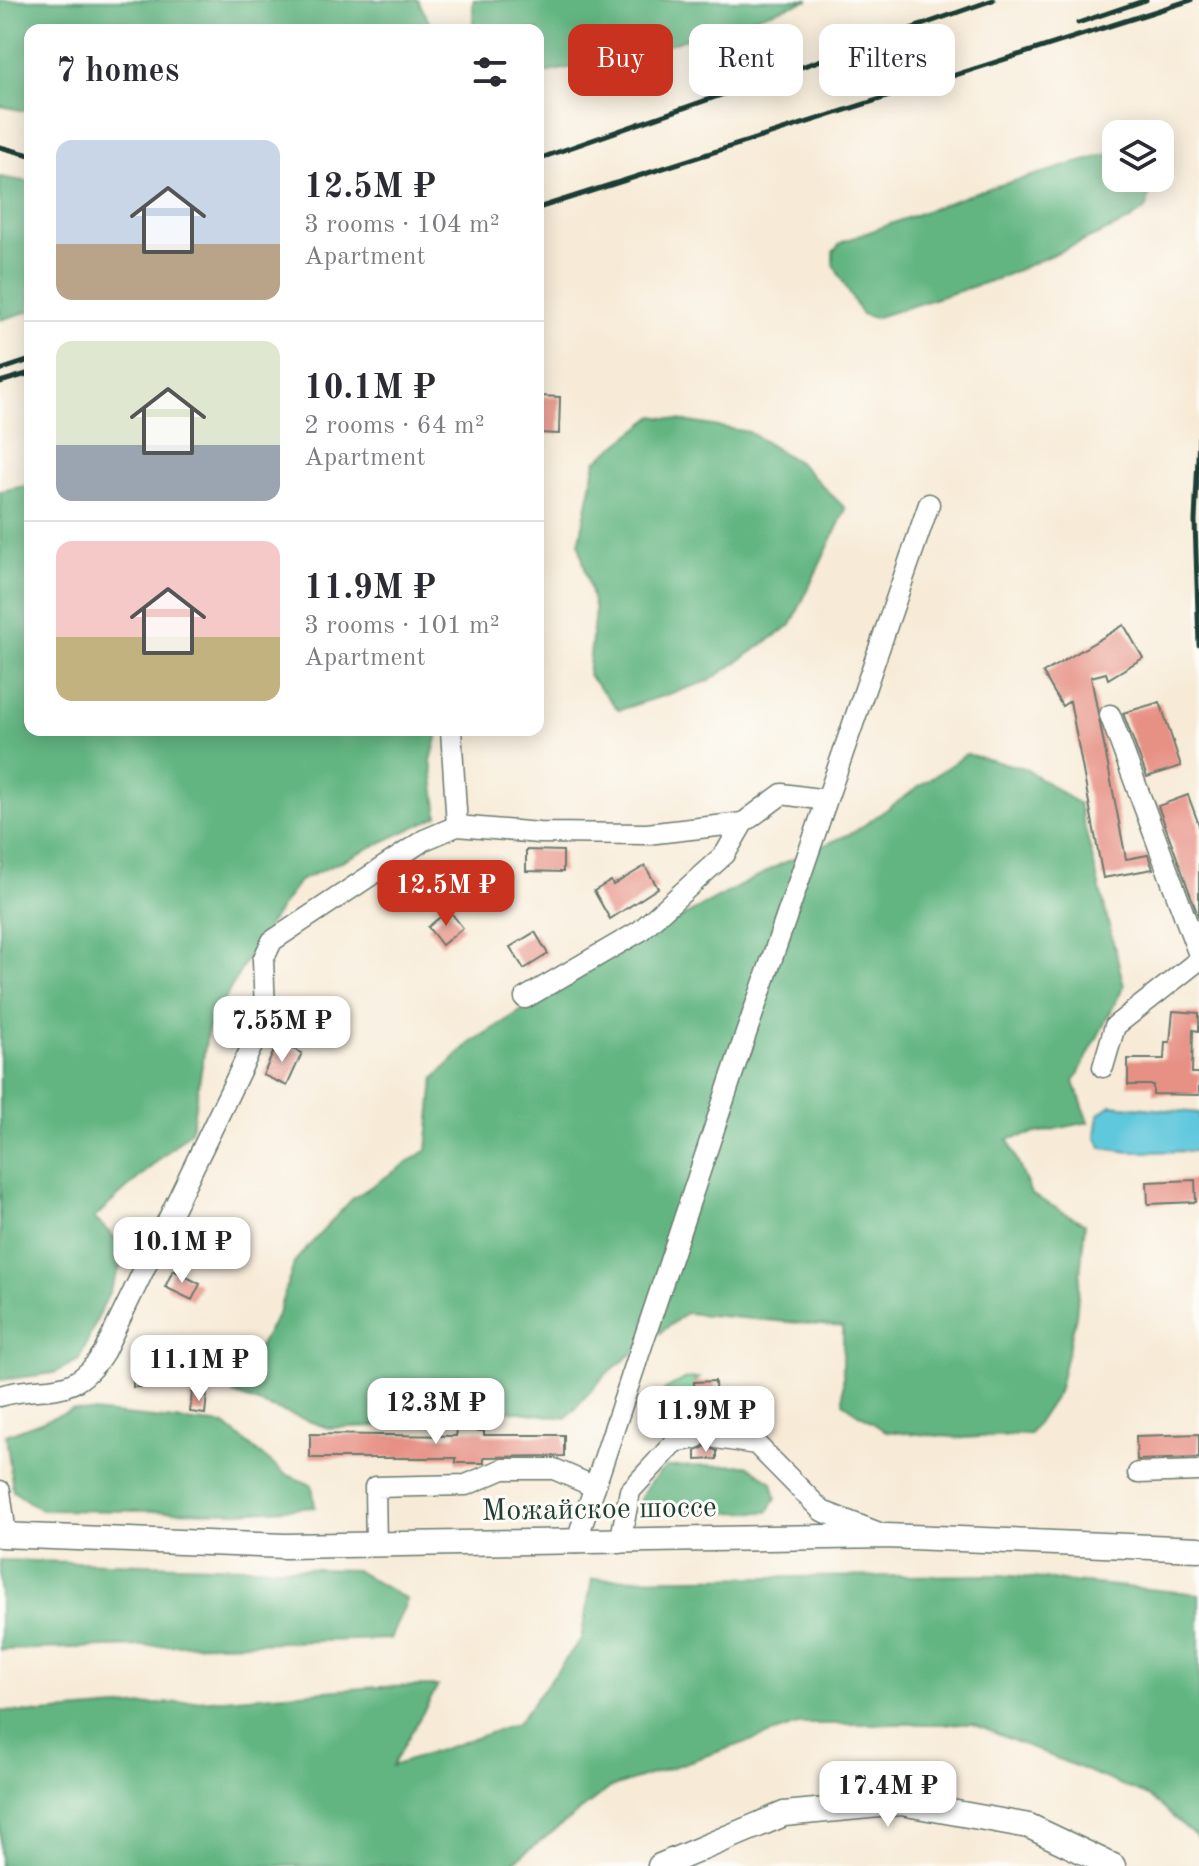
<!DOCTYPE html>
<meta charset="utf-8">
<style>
:root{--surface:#fff;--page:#f2f2f3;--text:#2b2b33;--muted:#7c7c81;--line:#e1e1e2;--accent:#c8321e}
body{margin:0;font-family:"Old Standard TT",serif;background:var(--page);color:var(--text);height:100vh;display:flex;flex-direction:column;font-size:30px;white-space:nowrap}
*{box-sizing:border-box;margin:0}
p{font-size:26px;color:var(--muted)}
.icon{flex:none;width:44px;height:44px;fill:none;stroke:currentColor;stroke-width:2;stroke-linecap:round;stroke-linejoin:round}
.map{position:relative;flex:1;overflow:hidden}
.side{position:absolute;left:24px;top:24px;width:520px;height:712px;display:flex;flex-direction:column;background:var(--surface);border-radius:16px;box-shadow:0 4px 20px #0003}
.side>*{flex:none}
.banner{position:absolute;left:568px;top:24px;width:510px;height:72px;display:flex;gap:16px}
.controls{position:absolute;left:1102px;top:120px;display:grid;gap:16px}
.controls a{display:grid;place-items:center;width:72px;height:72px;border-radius:16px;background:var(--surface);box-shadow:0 4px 20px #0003;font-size:40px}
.price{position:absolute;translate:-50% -68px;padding:0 18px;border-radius:16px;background:#fff;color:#222;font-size:26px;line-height:52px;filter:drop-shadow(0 2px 4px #0008)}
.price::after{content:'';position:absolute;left:50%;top:48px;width:24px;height:18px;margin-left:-12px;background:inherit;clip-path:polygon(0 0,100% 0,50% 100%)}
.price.on{background:var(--accent);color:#fff}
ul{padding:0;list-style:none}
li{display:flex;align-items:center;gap:24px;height:200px;padding:0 32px}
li+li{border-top:2px solid var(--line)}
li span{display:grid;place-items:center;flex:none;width:224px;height:160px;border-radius:16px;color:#555}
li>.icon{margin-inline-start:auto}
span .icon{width:96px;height:96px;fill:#fffc;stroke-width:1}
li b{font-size:34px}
h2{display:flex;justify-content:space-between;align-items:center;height:96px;padding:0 32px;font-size:34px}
.tag{padding:0 28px;border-radius:16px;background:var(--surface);box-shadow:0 4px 20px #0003;font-size:28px;line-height:72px}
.tag.on{background:var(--accent);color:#fff}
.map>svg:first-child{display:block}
.green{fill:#79d399;stroke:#4c8866;stroke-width:2}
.forest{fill:#62b581;stroke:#40795a;stroke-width:2}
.water{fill:#60c8dc;stroke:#408288;stroke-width:2}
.building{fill:#e79185}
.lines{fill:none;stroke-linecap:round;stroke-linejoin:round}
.minor-casing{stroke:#6b7a6d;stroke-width:23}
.major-casing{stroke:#6b7a6d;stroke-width:27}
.minor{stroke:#fff;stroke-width:20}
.major{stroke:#fff;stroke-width:24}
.rail{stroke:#1f3d34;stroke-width:5}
.labels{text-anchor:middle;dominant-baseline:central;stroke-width:6;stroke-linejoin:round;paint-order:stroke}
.street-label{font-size:30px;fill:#1f3d34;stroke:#fdfcf7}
</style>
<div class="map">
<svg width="1199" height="1866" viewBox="0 0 1199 1866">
<rect width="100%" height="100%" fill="#fdfcf7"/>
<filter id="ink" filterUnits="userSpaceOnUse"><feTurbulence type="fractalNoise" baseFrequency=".0125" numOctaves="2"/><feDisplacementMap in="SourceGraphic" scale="16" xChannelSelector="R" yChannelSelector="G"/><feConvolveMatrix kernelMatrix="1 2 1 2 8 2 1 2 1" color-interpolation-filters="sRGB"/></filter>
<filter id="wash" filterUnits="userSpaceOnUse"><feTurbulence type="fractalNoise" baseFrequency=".006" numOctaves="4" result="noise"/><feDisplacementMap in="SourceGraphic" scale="32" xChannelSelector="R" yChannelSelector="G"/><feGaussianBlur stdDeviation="1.8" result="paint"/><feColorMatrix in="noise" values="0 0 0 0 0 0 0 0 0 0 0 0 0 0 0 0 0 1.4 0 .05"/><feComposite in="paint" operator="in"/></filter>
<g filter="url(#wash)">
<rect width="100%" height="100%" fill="#f7ebd7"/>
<path class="green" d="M699,1378L694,1382L695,1396L679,1400L664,1390L684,1379Z"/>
<path class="forest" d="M0,0H418L430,24L426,30H30V112L0,106Z
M473,0H809L631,56L538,74V30H473Z
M1112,153L1116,154V178H1152L1147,208L1127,222L997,279L874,318L861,314L833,264V252L842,242L979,191Z
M0,177L30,182V311L0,320Z
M654,416L749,432L799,463L846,509L791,625L709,681L619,710L588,675L595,610L579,544L596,461Z
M30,485V730H439L431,761L438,816L299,881L254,946L208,1029L191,1131L94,1218L128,1250L79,1360L54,1373L0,1380V491Z
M966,754L1024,768L1079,804L1124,986L1074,1082L1089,1122L1008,1139L1031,1194L1085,1224L1076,1316L1058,1392L1030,1434L963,1438L885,1431L843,1403V1327L686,1313L606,1374L566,1418L481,1407L430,1424L328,1428L233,1394L278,1313L295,1261L352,1199L427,1150L434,1079L470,1043L597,963L777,866L854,832Z
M72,1410L225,1425L285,1474L312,1485L315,1507L239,1512L41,1510L13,1491L6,1435Z
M747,1465L772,1482L776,1498L768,1512L639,1513C638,1493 651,1480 666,1467Z
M0,1560L355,1570L407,1600L390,1639L0,1650Z
M1001,1575L1199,1594V1839L1148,1796L973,1724H801L610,1788L508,1866H0V1711L42,1713L377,1687L438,1686L392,1766L517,1724L581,1639L592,1579Z"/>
<path class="water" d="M1111,1105L1199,1113V1151L1130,1152L1102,1148L1096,1136L1099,1114Z"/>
<g id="blocks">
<path class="building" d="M538,396L560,397L559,434L538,433Z
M1124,625L1143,658L1108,679L1106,673L1091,677L1126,859L1148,855L1153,869L1103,878L1070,701L1062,706L1043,673Z
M1160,702L1181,766L1147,777L1123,713Z
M1188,795L1199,825V918L1158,806Z
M526,850L563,851V872L526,871Z
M645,866L658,888L610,919L594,891L611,881L613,885Z
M449,910L463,928L442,945L428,927Z
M535,932L548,954L524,969L510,947Z
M1173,1011L1199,1013V1031L1193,1030L1192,1073H1199V1095L1153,1094V1085H1128V1059H1164L1165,1042H1170Z
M278,1042L302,1053L287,1086L263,1075Z
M1195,1180L1196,1202L1148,1204L1147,1182Z
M173,1270L200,1284L192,1300L165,1287Z
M134,1367L160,1368L159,1388L133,1387Z
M715,1381L716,1425L706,1430L695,1425L694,1382Z
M192,1393L207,1394L205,1414L190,1412Z
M457,1430L484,1431V1435H564V1456L484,1457V1463H456V1458H310V1434L456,1436Z
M1199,1434V1458L1137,1460L1136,1436Z
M706,1446L717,1451V1459L696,1460V1451Z"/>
</g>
</g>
<g filter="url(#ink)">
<use href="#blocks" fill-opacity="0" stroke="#6b7a6d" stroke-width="2"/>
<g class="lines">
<defs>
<path id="minor" d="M1110,715L1199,955
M451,730L457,826
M525,998L640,931L725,854L743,823
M1103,1067L1115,1026L1199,960
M0,1396C47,1382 72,1403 104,1352L255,1040L265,1011L263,960L272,941L424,840L457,826L539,833L647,834L743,823L782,794L826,800
M716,1438L756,1444L822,1511L882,1534
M1138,1473L1199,1471
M0,1491L6,1535
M576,1543L741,1048L929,504
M620,1543L630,1491L675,1442L696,1438
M376,1545L375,1487L466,1485L503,1469H554L595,1487"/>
<path id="major" d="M0,1535L285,1546L886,1536L1199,1549
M660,1866L784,1814L901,1803L1029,1826L1113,1866"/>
</defs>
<use href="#minor" class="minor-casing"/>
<use href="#major" class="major-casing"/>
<use href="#minor" class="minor"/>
<use href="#major" class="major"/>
<path class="rail" d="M1078,23L1146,0
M0,147L30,155
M538,159L993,0
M538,208L1191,0
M0,370L30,360
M0,382L30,373
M1199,437L1195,521L1199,645"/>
</g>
</g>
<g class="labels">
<g class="street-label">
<text transform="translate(599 1510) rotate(-1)">Можайское шоссе</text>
</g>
</g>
</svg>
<div class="controls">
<a><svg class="icon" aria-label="layers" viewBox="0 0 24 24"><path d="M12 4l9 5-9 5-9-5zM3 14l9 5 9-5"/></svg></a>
</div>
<b class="price on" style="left:446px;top:928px">12.5M ₽</b>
<b class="price" style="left:282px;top:1064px">7.55M ₽</b>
<b class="price" style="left:182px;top:1285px">10.1M ₽</b>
<b class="price" style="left:199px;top:1403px">11.1M ₽</b>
<b class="price" style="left:436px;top:1446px">12.3M ₽</b>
<b class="price" style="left:706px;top:1454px">11.9M ₽</b>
<b class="price" style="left:888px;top:1829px">17.4M ₽</b>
<div class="banner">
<a class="tag on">Buy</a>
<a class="tag">Rent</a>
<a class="tag">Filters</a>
</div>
<section class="side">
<h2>7 homes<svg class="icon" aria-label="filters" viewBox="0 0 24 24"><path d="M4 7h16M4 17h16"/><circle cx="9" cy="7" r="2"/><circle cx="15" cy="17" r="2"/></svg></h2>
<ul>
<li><span style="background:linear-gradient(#c9d6e8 65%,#b9a48a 0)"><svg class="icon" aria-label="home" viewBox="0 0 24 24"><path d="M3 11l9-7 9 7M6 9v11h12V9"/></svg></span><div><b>12.5M ₽</b><p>3 rooms · 104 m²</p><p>Apartment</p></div></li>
<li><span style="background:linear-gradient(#dfe7d0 65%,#9aa5b1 0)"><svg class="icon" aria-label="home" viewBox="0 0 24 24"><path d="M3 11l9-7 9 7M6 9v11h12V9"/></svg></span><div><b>10.1M ₽</b><p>2 rooms · 64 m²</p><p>Apartment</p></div></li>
<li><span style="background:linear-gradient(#f6c9c9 60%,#c2b280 0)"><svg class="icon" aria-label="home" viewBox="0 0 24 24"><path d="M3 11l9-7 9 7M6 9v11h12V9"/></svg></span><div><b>11.9M ₽</b><p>3 rooms · 101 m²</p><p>Apartment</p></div></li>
</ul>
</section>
</div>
